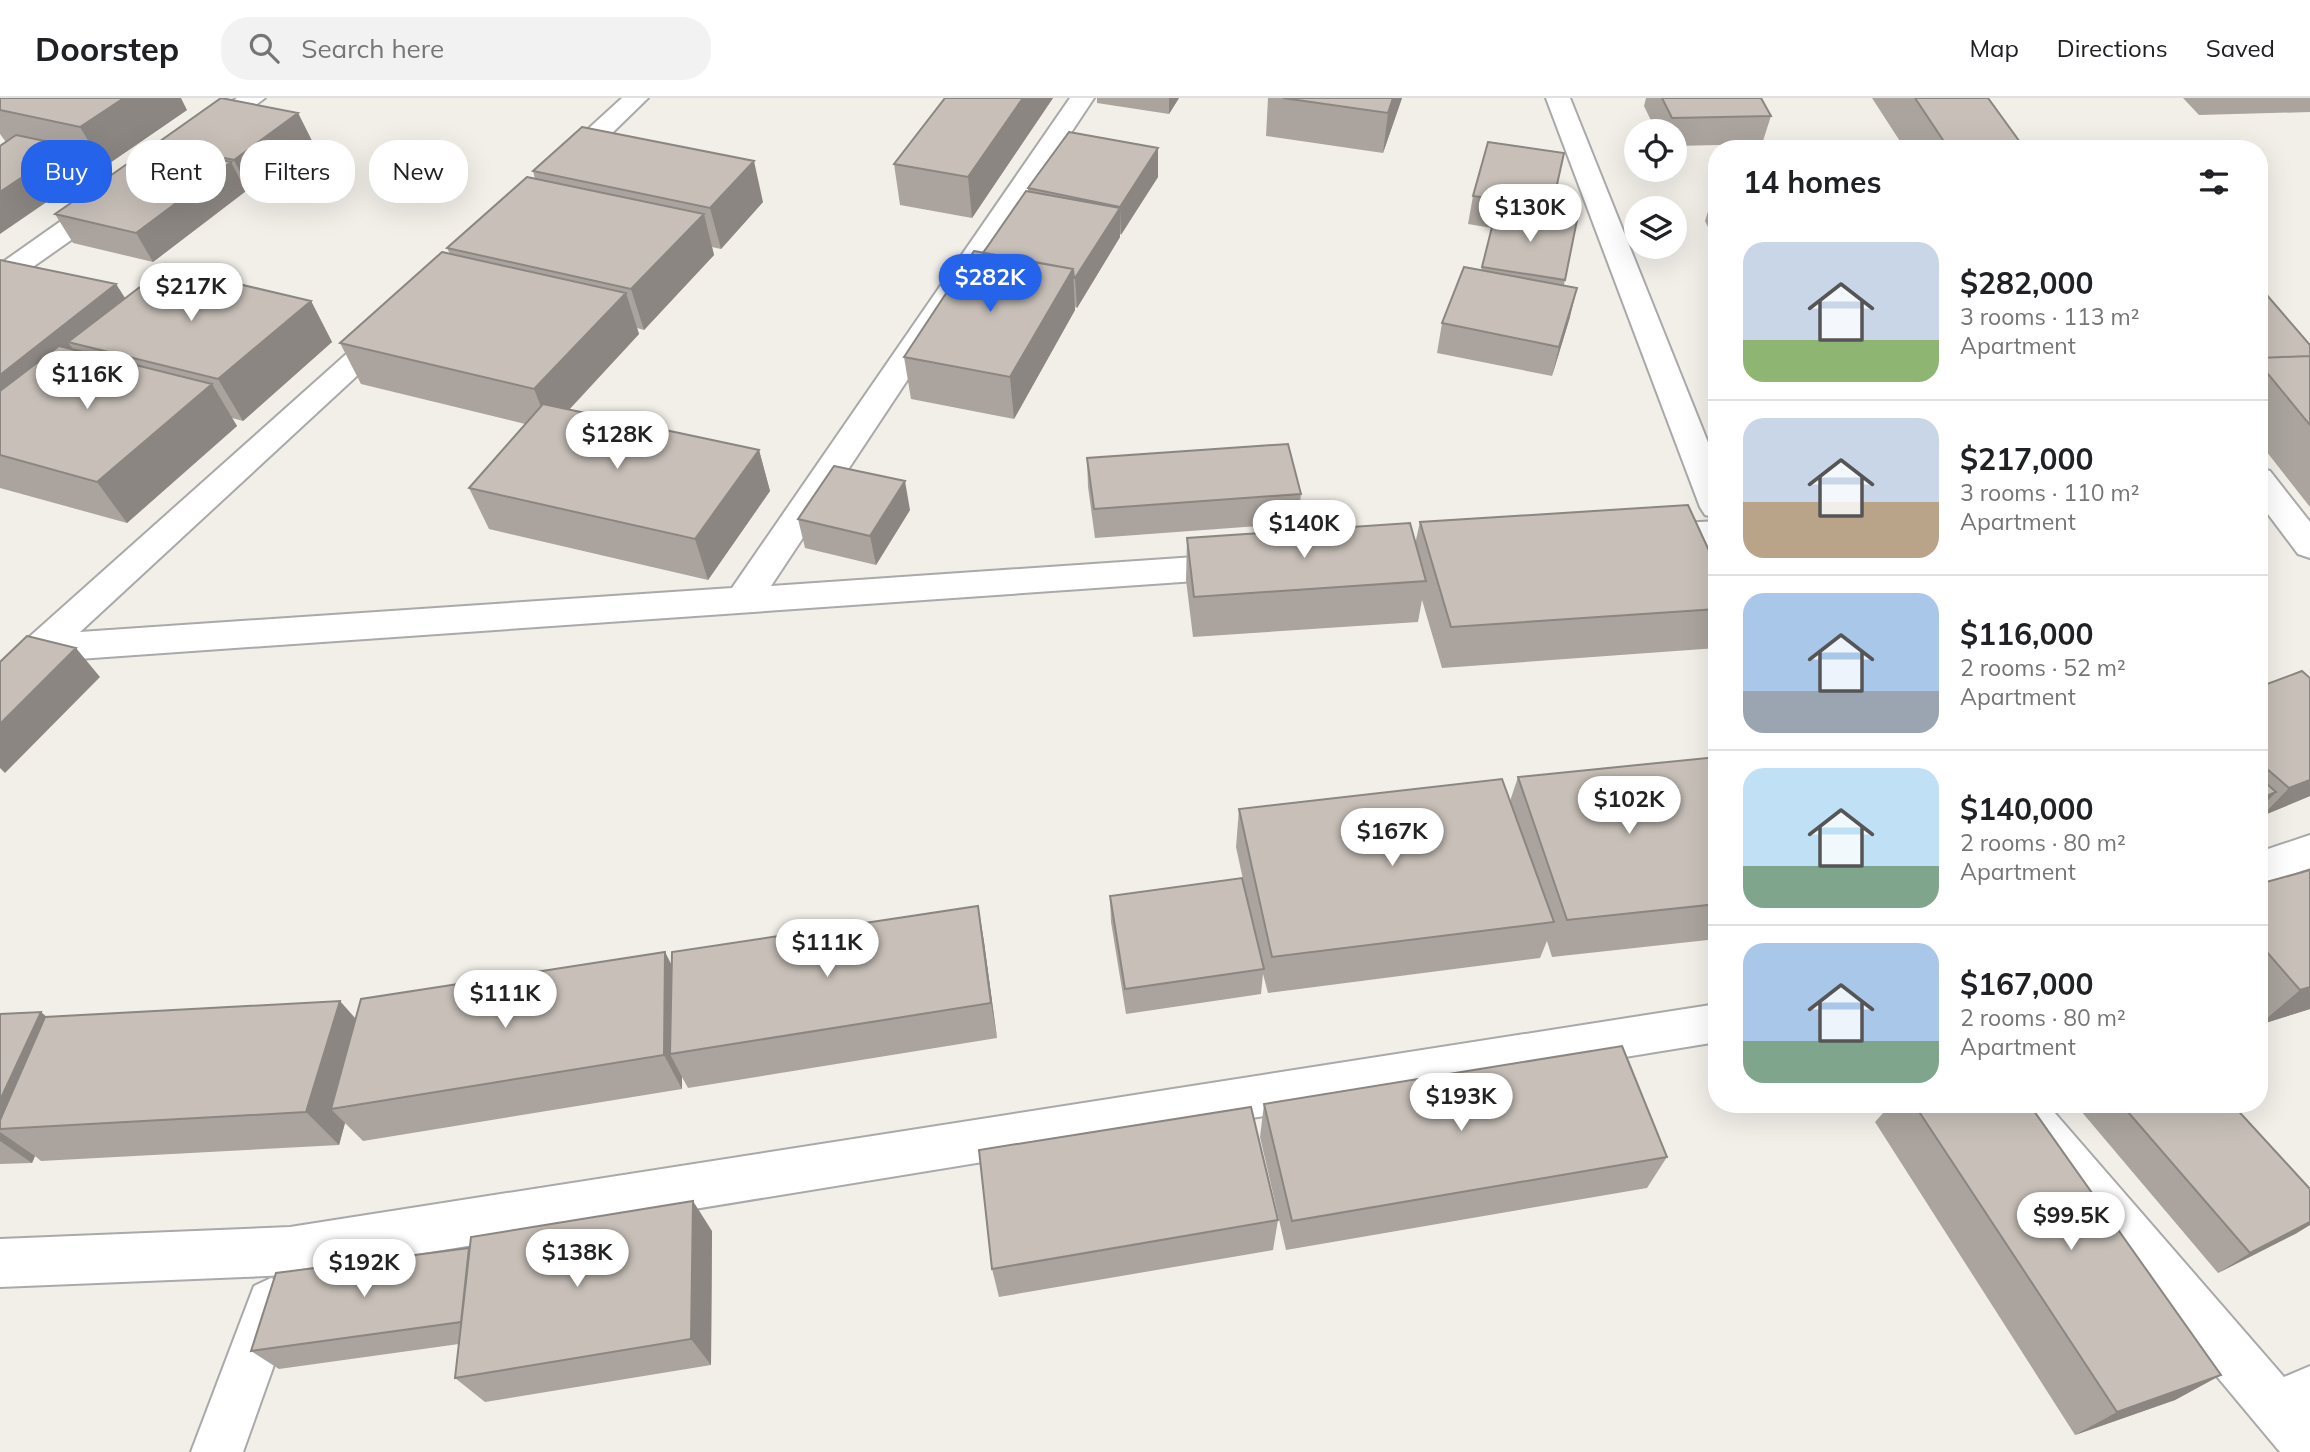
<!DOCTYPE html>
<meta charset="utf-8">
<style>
:root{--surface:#fff;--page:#f2f2f2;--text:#202124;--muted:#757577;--line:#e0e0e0;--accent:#2563eb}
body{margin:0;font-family:Mulish,sans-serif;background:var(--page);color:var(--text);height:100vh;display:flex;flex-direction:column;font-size:26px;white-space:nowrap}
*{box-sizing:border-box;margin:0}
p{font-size:23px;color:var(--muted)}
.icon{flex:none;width:38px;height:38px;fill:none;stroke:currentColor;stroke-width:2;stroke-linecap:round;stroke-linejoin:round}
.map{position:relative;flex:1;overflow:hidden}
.drawer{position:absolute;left:1708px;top:42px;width:560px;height:973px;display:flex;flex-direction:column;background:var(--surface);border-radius:28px;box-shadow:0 7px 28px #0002}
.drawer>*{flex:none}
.top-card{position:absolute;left:21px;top:42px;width:665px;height:63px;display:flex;gap:14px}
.fabs{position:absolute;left:1624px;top:21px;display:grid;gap:14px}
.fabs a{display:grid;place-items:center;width:63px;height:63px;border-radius:50%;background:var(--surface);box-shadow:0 7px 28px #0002;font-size:35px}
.price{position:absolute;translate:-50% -60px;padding:0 16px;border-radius:24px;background:#fff;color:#222;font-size:23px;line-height:46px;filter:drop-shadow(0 2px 4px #0008)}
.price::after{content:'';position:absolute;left:50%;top:42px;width:21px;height:16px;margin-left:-10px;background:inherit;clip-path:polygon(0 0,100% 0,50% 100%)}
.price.active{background:var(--accent);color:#fff}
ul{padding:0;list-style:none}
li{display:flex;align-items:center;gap:21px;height:175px;padding:0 35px}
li+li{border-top:2px solid var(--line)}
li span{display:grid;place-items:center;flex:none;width:196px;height:140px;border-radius:21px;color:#555}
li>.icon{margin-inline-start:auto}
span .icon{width:84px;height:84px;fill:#fffc;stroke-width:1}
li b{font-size:30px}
h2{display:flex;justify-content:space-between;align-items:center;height:84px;padding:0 35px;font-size:30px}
.chip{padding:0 24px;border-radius:28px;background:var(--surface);box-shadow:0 7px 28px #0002;font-size:24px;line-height:63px}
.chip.active{background:var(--accent);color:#fff}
header{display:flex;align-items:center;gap:42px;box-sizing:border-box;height:98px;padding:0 35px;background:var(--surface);border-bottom:2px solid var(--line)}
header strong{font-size:33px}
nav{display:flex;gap:38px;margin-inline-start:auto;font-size:24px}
.search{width:490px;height:63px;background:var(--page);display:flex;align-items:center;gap:18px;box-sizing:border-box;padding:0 24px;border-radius:28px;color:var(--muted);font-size:26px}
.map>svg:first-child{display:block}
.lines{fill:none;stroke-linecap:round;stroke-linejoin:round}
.street-casing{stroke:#a9a9a9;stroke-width:4}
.street{fill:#fff;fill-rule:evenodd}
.wall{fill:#aba49e}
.shaded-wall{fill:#8b8681}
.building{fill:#c7bfb8;stroke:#8b8681;stroke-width:2}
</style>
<header>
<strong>Doorstep</strong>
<div class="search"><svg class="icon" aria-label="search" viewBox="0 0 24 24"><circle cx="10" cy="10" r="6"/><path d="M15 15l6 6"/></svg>Search here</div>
<nav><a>Map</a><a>Directions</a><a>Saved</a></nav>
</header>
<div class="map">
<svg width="2310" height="1354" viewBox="0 0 2310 1354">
<rect width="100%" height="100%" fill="#f2efe9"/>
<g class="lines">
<defs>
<path id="street" d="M237,0H265L212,40L203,43L194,40L190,35L194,30Z
M622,0H648L570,76L561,78L552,76L548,70L552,64Z
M1070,0H1094L771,488L1239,456L1251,459L1256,468L1251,477L1239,480L50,563L13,600L0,604V567L27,541L380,226L390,223L400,226L405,232L400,238L80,534L732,490Z
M1546,0H1570L1717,367V420L1705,417L1700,409Z
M108,95L118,97L121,103L118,109L10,185L0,188V166L98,97Z
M2259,370L2270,373L2310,424V460L2298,456L2259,404Z
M1717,423V447L1648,451L1636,447L1631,439L1636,431L1648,427Z
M2310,737V770L2259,788V754Z
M1717,906V944L290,1177L0,1189V1141L290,1129Z
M1996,1006H2047L2284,1279L2310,1268V1354H2280L2002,1021Z
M271,1180L288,1188L296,1205L243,1354H191L254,1188Z"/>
</defs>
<use href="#street" class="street-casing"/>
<use href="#street" class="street"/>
</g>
<path class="wall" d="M0,0L187,12L104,69L78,64L86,77L6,44L0,36Z
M945,0H1053L972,120L900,107L894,66Z
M1097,0H1179L1169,16L1097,5Z
M1268,0H1402L1383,55L1266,38Z
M1646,0H1761L1771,18L1762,46L1675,48V33H1656L1644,8Z
M1872,0H1988L2025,51H1905Z
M2183,0H2310V14L2199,17Z
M298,15L312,43L249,91L244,90L246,93L153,164L73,145L55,116L157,49L156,46Z
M1158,50V79L1120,137V139L1077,210L1075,209V212L1014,321L911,301L904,259L1028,93V90Z
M1564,55L1550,117L1577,122L1564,187L1570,219L1552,278L1437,255L1442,225L1481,172L1492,130L1468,126L1473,98Z
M533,73L763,104L721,151L712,149L714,157L644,232L637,230L639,236L569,312L759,352L770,393L708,482L489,431L469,390L525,326L361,286L340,245L450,156L447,150L535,81Z
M1714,94H1717V147L1705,123Z
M0,162L116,186L125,200L311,203L332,244L243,323L232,320L237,328L127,425L0,390Z
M2259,188L2310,247V409L2259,344Z
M1087,360L1301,396L1298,425L1095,440L1088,389Z
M910,412L876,467L805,450L798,421Z
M1420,424L1717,470V550L1442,570L1422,502L1418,524L1193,539L1186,482L1187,440L1415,446Z
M2310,580V698L2262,718L2259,715V589Z
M1717,659V841L1552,859L1547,843L1540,860L1268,895L1263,876L1261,896L1126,916L1111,824L1110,798L1244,786L1236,749L1239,711L1510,703L1518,679Z
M2310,772V911L2259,927V786Z
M978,808L984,844L997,940L688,990L682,979V991L363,1043L345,1025L339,1047L41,1063L35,1058L32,1065L0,1066V916L46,919L356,921L665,854L672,868Z
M1264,1006L1667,1059L1647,1090L1286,1152L1260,1039Z
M1891,1006H2029L2221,1277L2175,1302L2075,1337L1875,1024Z
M2075,1006H2232L2297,1135L2218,1175Z
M1278,1122L1273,1152L999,1199L992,1171Z
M712,1133L711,1267L485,1304L455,1280L459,1246L279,1271L251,1253Z"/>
<path class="shaded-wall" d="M124,0H181L187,12L104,69L80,29Z
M1023,0H1053L972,120L968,79Z
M1169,0H1179L1169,16Z
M1393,0H1402L1383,55L1388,15Z
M298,15L312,43L249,91L234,62Z
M69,48L86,77L0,136V94Z
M1158,50V79L1121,137L1120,109Z
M754,63L763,104L721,151L710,110Z
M231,64L246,93L153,164L136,135Z
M1120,110V139L1077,210L1075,180Z
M704,116L714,157L644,232L631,191Z
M1073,171L1075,212L1014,321L1010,279Z
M116,186L142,227L68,244L87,272L0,324V277Z
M1577,190L1570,219L1552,278L1559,249Z
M626,195L639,236L550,332L534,291Z
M311,203L332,244L243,323L218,281Z
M212,286L237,328L127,425L97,384Z
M759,352L770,393L708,482L695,441Z
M905,383L910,412L876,467L870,438Z
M76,550L100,579L5,675L0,670V626Z
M2310,682V698L2262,718L2289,690Z
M2276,694L2259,712V701Z
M978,808L984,844L997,940L991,905Z
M665,854L683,890L670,956L682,979V991L664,957Z
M2310,889V911L2259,927L2300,892Z
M340,903L371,938L331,1011L345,1025L339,1047L306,1014Z
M41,914L82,949L0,1031V1002Z
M0,1034L35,1058L32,1065L0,1043Z
M693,1103L712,1133L711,1267L691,1241Z
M2310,1124V1127L2297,1135L2218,1175L2250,1155Z
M2221,1277L2175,1302L2075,1337L2117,1314Z"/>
<path class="building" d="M0,0H124L80,29L0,12Z
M221,0L298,15L234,62L156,46Z
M945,0H1023L968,79L894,66Z
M1283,0H1393L1388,15Z
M1662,0H1761L1771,18L1672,20Z
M1915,0H1988L2025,51H1949Z
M582,29L754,63L710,110L533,73Z
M1069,34L1158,50L1120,109L1028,90Z
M16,37L69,48L0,94V48Z
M1488,44L1564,55L1552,109L1473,98Z
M153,48L231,64L136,135L55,116Z
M527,79L704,116L631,191L447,150Z
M1026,93L1120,110L1075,180H1074L1073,171L983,155Z
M1497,109L1577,122L1565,182L1482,169Z
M974,153L1073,171L1010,279L904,259Z
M442,154L626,195L534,291L340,245Z
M0,162L116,186L0,277Z
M166,169L311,203L218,281L68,244Z
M1464,169L1577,190L1559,249L1442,225Z
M2259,188L2310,247V258L2259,260Z
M59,248L212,286L97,384L0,357V293Z
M2310,258V327L2259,265V260Z
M543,306L759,352L695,441L469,390Z
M1288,346L1301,396L1094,411L1087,360Z
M834,368L905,383L870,438L798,421Z
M1688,407L1717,470V511L1451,529L1420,424Z
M1410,425L1426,483L1194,499L1187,440Z
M27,538L76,550L0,626V564Z
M2302,573L2310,580V682L2289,690L2259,664V589Z
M1717,659V806L1567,822L1518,679Z
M2259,679L2276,694L2259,701Z
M1502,681L1554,824L1272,859L1239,711Z
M2310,772V889L2300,892L2259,845V786Z
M1242,780L1264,871L1125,891L1110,798Z
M978,808L991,905L670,956L672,854Z
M665,854L664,957L331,1011L361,901Z
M340,903L306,1014L0,1031V1022L45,919Z
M41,914L0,1002V916Z
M1622,948L1667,1059L1292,1123L1264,1006Z
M1914,1006H2029L2221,1277L2117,1314Z
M2121,1006H2232L2310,1091V1124L2250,1155Z
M1251,1009L1278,1122L992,1171L979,1052Z
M693,1103L691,1241L455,1280L471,1139Z
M469,1150L461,1224L251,1253L276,1175Z"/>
</svg>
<div class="fabs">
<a><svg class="icon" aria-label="locate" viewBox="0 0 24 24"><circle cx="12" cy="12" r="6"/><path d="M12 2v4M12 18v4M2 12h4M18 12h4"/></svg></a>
<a><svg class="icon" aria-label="layers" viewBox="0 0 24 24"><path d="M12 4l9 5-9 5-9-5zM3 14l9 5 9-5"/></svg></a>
</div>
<b class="price" style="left:1530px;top:146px">$130K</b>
<b class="price active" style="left:990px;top:216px">$282K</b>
<b class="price" style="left:191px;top:225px">$217K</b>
<b class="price" style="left:87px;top:313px">$116K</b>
<b class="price" style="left:617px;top:373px">$128K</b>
<b class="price" style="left:1304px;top:462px">$140K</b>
<b class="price" style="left:1629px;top:738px">$102K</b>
<b class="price" style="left:1392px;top:770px">$167K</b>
<b class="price" style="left:827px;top:881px">$111K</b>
<b class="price" style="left:505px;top:932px">$111K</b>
<b class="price" style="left:1461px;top:1035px">$193K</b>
<b class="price" style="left:2071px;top:1154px">$99.5K</b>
<b class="price" style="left:577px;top:1191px">$138K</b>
<b class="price" style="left:364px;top:1201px">$192K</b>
<div class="top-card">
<a class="chip active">Buy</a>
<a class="chip">Rent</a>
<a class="chip">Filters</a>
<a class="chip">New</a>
</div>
<section class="drawer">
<h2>14 homes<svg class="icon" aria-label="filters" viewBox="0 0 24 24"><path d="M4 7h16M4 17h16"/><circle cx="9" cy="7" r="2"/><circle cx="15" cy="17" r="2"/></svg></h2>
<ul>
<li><span style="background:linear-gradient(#c9d6e8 70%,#8fb573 0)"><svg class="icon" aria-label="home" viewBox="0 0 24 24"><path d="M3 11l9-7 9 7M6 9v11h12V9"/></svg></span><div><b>$282,000</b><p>3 rooms · 113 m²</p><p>Apartment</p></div></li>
<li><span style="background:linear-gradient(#c9d6e8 60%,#b9a48a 0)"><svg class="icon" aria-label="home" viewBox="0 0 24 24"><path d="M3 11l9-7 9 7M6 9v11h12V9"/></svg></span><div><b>$217,000</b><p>3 rooms · 110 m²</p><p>Apartment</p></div></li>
<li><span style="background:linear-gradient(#a9c7e8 70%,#9aa5b1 0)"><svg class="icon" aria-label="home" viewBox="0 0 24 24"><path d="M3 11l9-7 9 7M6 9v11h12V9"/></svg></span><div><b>$116,000</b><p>2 rooms · 52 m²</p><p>Apartment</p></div></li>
<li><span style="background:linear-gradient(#bfe0f5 70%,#7fa58c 0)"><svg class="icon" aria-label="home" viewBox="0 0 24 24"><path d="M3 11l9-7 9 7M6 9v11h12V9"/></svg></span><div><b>$140,000</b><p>2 rooms · 80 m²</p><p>Apartment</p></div></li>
<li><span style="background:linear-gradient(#a9c7e8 70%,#7fa58c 0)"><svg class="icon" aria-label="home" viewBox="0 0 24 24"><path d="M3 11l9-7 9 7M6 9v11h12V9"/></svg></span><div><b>$167,000</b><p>2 rooms · 80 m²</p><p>Apartment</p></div></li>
</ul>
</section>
</div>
